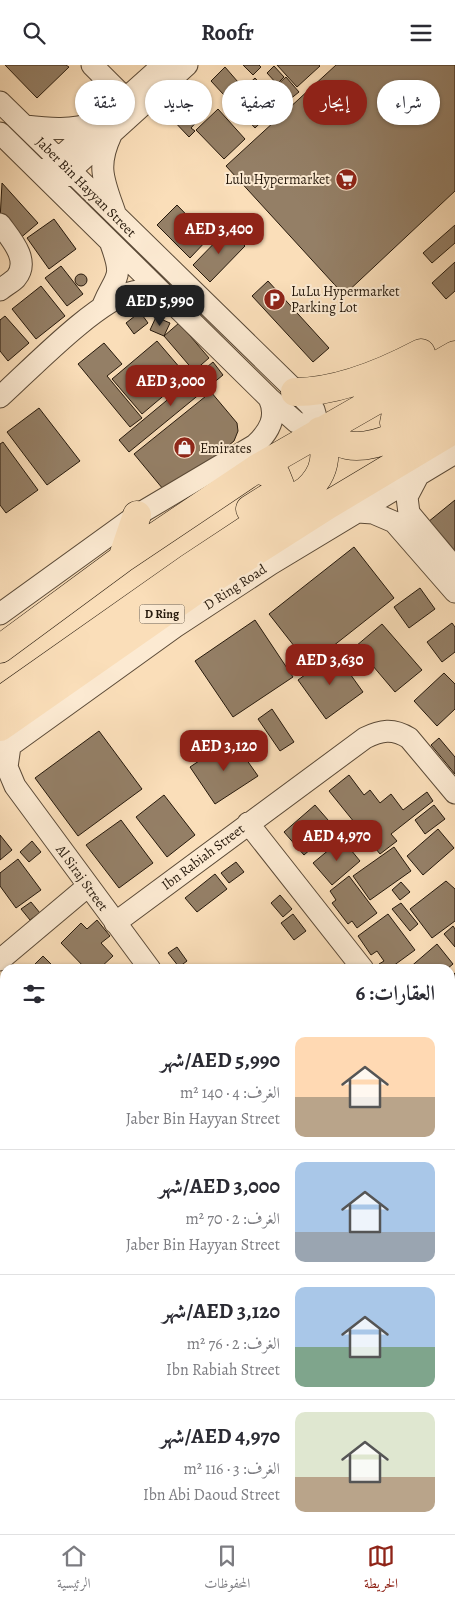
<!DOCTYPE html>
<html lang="ar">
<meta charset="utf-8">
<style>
:root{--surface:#fff;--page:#f2f2f3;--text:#2b2b33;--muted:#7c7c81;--line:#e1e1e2;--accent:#8f2418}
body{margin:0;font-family:Alegreya,Amiri,serif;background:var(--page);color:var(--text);direction:rtl;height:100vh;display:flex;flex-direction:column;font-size:19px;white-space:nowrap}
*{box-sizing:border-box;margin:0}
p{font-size:16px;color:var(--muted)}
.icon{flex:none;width:28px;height:28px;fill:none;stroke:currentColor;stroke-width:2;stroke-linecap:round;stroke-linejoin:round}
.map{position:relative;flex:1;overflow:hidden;direction:ltr}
.drawer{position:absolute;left:0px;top:899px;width:455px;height:571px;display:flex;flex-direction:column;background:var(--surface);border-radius:15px 15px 0 0;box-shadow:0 1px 4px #0004;direction:rtl}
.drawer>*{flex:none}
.banner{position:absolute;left:15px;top:15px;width:425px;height:45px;direction:rtl;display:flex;gap:10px}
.price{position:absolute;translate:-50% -42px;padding:0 11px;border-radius:10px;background:var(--accent);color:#fff;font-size:16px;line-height:32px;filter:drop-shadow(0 1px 2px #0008)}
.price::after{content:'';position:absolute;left:50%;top:30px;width:15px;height:11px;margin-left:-8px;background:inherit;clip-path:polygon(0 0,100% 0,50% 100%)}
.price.selected{background:#222;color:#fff}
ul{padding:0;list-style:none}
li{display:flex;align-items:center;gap:15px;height:125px;padding:0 20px}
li+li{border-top:1px solid var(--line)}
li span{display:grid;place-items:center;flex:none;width:140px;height:100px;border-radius:10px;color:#555}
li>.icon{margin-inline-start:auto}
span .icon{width:60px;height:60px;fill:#fffc;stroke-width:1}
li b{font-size:21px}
h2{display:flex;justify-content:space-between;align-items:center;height:60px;padding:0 20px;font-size:21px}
.pill{padding:0 18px;border-radius:22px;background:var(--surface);box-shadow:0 1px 4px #0004;font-size:18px;line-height:45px}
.pill.selected{background:var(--accent);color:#fff}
header{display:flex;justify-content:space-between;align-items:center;height:65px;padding:0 20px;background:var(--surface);font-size:22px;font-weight:700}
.tab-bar{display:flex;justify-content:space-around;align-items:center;height:70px;border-top:1px solid var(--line);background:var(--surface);font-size:14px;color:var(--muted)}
.tab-bar a{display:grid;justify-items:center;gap:2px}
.tab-bar .selected{color:var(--accent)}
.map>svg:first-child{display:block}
.building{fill:#947f66;stroke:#26190c}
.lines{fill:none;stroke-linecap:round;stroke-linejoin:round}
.minor-casing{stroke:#5b4a37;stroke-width:23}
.major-casing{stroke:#26190c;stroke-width:29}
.minor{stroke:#fcead2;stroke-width:21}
.major{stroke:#fadeb9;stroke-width:28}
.labels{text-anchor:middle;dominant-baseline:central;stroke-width:4;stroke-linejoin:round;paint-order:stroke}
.shield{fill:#fcead2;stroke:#665847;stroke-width:1}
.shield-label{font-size:12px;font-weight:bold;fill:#26190c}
.poi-label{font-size:14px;fill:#26190c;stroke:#fcead2;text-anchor:start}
.street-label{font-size:14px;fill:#26190c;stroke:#fcead2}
</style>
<header><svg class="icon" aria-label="menu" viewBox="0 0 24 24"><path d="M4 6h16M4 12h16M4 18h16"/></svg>Roofr<svg class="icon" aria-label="search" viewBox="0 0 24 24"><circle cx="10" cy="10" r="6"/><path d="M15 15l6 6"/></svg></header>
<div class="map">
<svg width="455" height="1469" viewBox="0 0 455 1469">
<rect width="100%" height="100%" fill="#fadeb9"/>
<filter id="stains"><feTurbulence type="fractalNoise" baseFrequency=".004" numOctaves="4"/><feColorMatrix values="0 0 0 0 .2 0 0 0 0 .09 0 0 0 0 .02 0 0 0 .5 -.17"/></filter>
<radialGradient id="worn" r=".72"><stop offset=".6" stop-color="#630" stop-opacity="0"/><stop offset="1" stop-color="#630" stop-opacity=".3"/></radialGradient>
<path class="building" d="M5,0H66L69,2L37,33Z
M243,0H259L261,2L253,10Z
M277,0H319L320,1L297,22Z
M336,0H455V126L344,230L226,101Z
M274,1L284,12L277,19L267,8Z
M225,2L238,17L224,30L211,16Z
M286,12L299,27L289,35L276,21Z
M255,13L280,39L255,63L230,36Z
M183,38L200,53L191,63L195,66L189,72L170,52Z
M218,44L245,74L224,94L196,65Z
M2,118L38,158L18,175L0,155Z
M177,140L209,173L190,193L157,160Z
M54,154L76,184L49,204L27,173Z
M455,160V178L432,198L423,188Z
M228,164L245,181L210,217L193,200Z
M455,197V226L446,234L432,218Z
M61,201L83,229L67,241L45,213Z
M75 215a6 6 0 1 1 12 0a6 6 0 1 1-12 0Z
M268,216L329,283L313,297L252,231Z
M41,221L65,251L36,274L12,244Z
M140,247L148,258L134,269L126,258Z
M5,251L29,278L8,296L0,286V255Z
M156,252L170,258L164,271L150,265Z
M179,258L209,293L194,306L164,271Z
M157,276L187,311L142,349L112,314Z
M104,278L122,299L107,311L142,353L130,362L78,299Z
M213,297L223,310L129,387L119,375Z
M211,327L237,358L238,366L234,376L168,430L134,389Z
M39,343L80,396L47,420L7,367Z
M3,377L38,425L6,448L0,440V379Z
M455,435V490L428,457Z
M354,482L394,533L309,600L269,549Z
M420,523L435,544L409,563L394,542Z
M255,555L293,612L233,652L195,596Z
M452,558L455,562V587L442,597L427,577Z
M382,559L422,605L395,627L356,581Z
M335,588L363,627L326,654L298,615Z
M444,608L455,619V644L437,661L414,636Z
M272,644L294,677L280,686L258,654Z
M99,666L142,724L78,771L35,713Z
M439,673L455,692V709L431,680Z
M232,674L258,711L215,739L190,702Z
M349,710L364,730L370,725L380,738L391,729L403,745L427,727L433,736L391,769L397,776L380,789L329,726Z
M164,730L195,770L167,792L136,752Z
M315,740L335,763L304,790L284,767Z
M434,740L445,754L425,769L415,755Z
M121,755L153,798L119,823L86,780Z
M438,764L454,783L423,810L407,791Z
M0,770L12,785L0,795Z
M342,774L360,796L332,820L313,798Z
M32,776L41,787L29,797L20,787Z
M394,782L411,806L370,835L353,811Z
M18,794L41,825L16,843L0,821V808Z
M236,797L244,807L229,818L221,808Z
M215,809L227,824L197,847L185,833Z
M349,811L377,848L357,863L352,856L348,859L332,838L336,835L330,826Z
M446,816L455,824V856L432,873L410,844Z
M401,817L410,827L400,835L392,825Z
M280,830L292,844L283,852L271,838Z
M31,837L40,848L30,855L21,844Z
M401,838L418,859L410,866L392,844Z
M293,849L306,866L294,875L281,858Z
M388,849L415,885L389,904H382L379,899L384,896L377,886L371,890L358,871Z
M97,855L110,871L101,878L113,891L99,904H86L61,878L81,858L87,864Z
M453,861L455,864V882L444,869Z
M437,879L453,899L447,904H408Z
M177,882L187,896L179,902L168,888Z
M43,891L51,899L47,904H30Z
M455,908V942L450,946V912Z
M5,944V976L0,970V948Z
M5,997V1031L0,1025V1001Z
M2,1091L5,1097V1142L3,1143L0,1137V1093Z
M5,1150V1201L0,1204V1152Z
M455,1178V1227L453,1229L450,1225V1181Z
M450,1319L455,1325V1342L450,1346Z
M5,1344V1379L0,1373V1348Z
M454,1349L455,1394L450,1401V1352Z
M5,1404V1464L0,1458V1408Z
M109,1465H142L145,1469H104Z
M169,1465H197L191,1469H172Z
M208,1465H222L223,1469H206L205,1467Z
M247,1465H273L276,1469H241Z
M333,1465H371L373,1469H336Z"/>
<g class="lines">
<defs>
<path id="minor" d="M92,0L125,33
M0,37L308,338L314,345L320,366L296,357L269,333L0,68
M25,61C50,64 72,66 96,57
M111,70C96,102 104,116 115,148
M48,103L163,0
M60,115L187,0
M0,159C10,173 31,195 16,213C12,217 5,221 0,225
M103,240C116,209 124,215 111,179
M0,332C30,305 97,235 133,227C145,224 156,229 167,233
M418,411L407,432L409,448L455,503
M358,447L373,448L394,457L455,527
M0,549L137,450L255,380C269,367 278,352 269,333
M10,681L7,702L15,721L150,904
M0,688L175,562L271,499L455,388
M248,758L363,904
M115,858L365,673C381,665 393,663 409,673L455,728
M0,895L88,821
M450,1014L455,1021
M0,1060L5,1056
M450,1260L455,1255
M0,1269L5,1276
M450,1292L455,1298
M80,1465L83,1469
M154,1465L157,1469
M305,1465L308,1469
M36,1469L43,1465
M438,1469L444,1465"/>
<path id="major" d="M295,327C338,327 383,308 421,288
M320,366C328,372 337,378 347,380C381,387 427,354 455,338
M407,366L397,362L394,358L396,348L455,315
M250,444L274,429L280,420L276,410L256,404
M122,494L137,450
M0,584L122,494L256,404L455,290
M0,636L189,503L307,425C326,408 328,389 320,366
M0,662L209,516L328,440L455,364"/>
</defs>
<use href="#minor" class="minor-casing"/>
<use href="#major" class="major-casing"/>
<use href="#minor" class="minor"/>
<use href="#major" class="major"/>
</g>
<defs>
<symbol id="supermarket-disc" viewBox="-11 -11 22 22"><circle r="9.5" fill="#8f2418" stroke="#fcead2"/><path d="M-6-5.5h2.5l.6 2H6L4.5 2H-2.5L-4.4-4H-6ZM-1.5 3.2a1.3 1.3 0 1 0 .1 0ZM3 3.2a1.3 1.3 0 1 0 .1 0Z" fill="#fff"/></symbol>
<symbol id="parking-disc" viewBox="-11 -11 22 22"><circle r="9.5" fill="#8f2418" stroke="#fcead2"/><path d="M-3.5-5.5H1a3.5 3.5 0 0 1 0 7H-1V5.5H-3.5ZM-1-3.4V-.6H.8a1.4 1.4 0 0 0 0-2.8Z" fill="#fff"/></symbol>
<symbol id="shop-disc" viewBox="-11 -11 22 22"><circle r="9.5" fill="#8f2418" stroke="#fcead2"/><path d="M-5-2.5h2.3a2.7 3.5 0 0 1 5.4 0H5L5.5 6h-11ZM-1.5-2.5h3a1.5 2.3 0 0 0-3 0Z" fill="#fff"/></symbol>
</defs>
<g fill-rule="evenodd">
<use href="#supermarket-disc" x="334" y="102" width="25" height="25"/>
<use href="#parking-disc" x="262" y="222" width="25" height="25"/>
<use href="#shop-disc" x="172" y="370" width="25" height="25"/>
</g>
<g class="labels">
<rect class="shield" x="139.5" y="539.5" width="45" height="19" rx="4"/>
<g class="shield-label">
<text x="162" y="549">D Ring</text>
</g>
<g class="poi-label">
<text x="330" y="114" text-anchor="end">Lulu Hypermarket</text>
<text x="291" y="226">LuLu Hypermarket<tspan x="291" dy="16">Parking Lot</tspan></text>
<text x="200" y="383">Emirates</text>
</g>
<g class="street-label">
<text transform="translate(86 122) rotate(45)">Jaber Bin Hayyan Street</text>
<text transform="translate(235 522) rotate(-33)">D Ring Road</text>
<text transform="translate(203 792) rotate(-37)">Ibn Rabiah Street</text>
<text transform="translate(82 813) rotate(54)">Al Siraj Street</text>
</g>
</g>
<rect width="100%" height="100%" filter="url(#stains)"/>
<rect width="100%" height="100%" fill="url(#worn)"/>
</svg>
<b class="price" style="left:219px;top:190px">AED 3,400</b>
<b class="price selected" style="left:160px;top:262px">AED 5,990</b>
<b class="price" style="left:171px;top:342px">AED 3,000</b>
<b class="price" style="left:330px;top:621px">AED 3,630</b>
<b class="price" style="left:224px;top:707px">AED 3,120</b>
<b class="price" style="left:337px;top:797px">AED 4,970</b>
<div class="banner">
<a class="pill">شراء</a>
<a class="pill selected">إيجار</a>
<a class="pill">تصفية</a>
<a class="pill">جديد</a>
<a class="pill">شقة</a>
</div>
<section class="drawer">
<h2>العقارات: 6<svg class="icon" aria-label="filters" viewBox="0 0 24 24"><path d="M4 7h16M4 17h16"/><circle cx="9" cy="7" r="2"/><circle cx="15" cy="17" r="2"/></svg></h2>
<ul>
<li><span style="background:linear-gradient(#ffd9b3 60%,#b9a48a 0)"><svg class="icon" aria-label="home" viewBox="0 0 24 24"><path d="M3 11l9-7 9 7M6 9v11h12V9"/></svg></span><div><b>AED 5,990/شهر</b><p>الغرف: 4 · 140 m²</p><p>Jaber Bin Hayyan Street</p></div></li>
<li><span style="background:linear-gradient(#a9c7e8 70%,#9aa5b1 0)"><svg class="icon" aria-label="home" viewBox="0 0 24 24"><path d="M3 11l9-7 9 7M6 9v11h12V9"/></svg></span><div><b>AED 3,000/شهر</b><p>الغرف: 2 · 70 m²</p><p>Jaber Bin Hayyan Street</p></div></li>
<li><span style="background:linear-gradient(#a9c7e8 60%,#7fa58c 0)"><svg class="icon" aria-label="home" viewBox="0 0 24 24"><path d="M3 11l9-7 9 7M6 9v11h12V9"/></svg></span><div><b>AED 3,120/شهر</b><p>الغرف: 2 · 76 m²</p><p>Ibn Rabiah Street</p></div></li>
<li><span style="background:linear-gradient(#dfe7d0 65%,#b9a48a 0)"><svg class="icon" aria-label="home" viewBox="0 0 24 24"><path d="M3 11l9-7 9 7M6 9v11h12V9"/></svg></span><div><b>AED 4,970/شهر</b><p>الغرف: 3 · 116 m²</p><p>Ibn Abi Daoud Street</p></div></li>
</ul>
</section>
</div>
<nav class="tab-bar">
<a class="selected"><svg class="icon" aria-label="map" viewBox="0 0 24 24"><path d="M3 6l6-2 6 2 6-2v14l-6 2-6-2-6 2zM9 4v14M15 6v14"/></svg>الخريطة</a>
<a><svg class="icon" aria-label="saved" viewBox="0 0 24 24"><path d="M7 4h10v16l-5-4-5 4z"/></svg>المحفوظات</a>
<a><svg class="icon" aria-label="home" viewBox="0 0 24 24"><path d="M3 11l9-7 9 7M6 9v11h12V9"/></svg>الرئيسية</a>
</nav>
